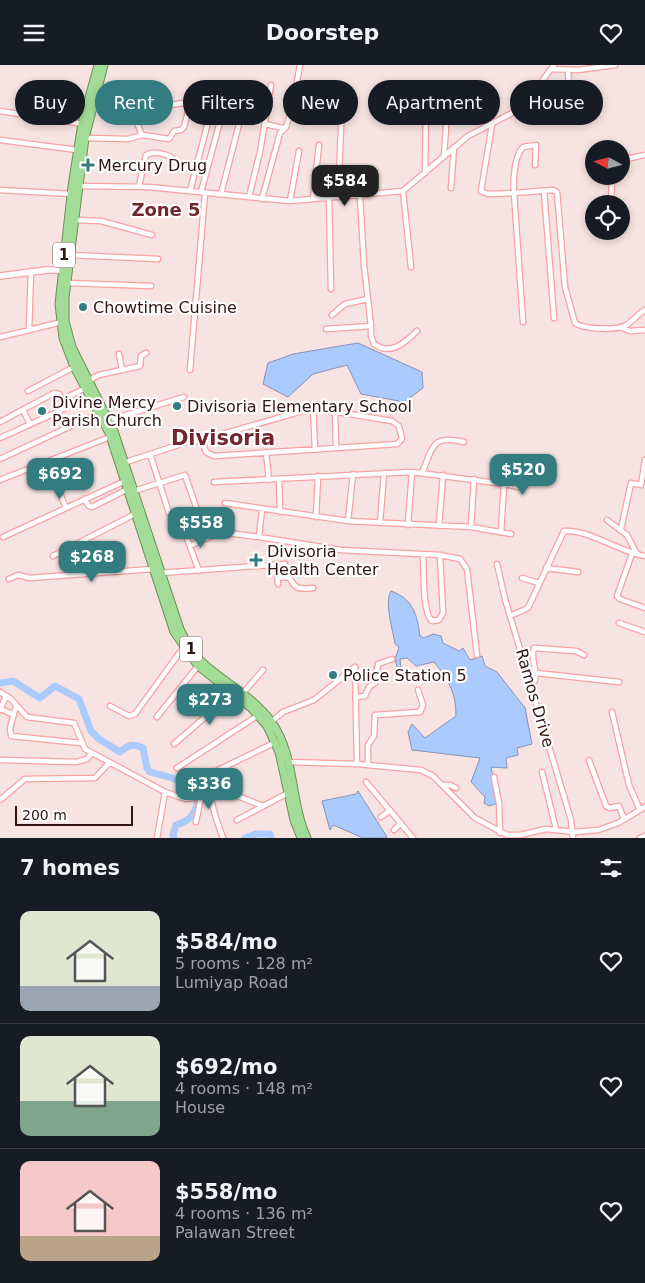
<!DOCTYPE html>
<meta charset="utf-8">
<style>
:root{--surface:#171b24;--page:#20242c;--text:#f1f3f6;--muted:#9ea1a6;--line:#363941;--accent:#337c80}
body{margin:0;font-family:"DejaVu Sans",sans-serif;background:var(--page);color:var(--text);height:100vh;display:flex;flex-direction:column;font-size:19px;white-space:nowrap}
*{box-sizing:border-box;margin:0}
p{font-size:16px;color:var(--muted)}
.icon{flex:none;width:28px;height:28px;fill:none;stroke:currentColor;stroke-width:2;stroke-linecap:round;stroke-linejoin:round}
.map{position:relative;height:773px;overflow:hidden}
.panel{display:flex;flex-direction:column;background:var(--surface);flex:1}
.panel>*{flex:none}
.banner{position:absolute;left:15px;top:15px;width:615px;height:45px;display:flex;gap:10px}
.needle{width:32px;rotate:277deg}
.controls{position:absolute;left:585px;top:75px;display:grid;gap:10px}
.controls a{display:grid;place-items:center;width:45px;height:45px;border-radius:50%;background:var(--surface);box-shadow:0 2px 8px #0003;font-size:25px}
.scale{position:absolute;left:15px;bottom:12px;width:118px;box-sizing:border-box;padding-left:5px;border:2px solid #341314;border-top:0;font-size:14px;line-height:18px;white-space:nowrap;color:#341314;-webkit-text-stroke:4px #fff;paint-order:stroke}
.price{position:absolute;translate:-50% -42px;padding:0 11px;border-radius:10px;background:var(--accent);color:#fff;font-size:16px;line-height:32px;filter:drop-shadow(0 1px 2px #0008)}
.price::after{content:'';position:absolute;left:50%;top:30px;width:15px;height:11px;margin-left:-8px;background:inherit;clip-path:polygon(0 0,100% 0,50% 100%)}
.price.active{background:#222;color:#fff}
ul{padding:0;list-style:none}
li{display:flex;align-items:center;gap:15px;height:125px;padding:0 20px}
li+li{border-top:1px solid var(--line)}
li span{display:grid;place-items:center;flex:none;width:140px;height:100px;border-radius:10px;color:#555}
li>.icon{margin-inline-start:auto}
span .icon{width:60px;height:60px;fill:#fffc;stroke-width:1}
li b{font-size:21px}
h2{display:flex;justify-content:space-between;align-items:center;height:60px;padding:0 20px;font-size:21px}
.tag{padding:0 18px;border-radius:22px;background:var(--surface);box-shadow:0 2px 8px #0003;font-size:18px;line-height:45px}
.tag.active{background:var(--accent);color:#fff}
header{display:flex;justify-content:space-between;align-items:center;height:65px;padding:0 20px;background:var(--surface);font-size:22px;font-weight:600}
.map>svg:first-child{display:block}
.water{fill:#abcafe;stroke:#8793b8}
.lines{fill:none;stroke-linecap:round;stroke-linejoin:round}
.river{stroke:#abcafe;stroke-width:7}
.minor-casing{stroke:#f9a1a1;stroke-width:7}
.tertiary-casing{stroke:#f9a1a1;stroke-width:8}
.trunk-casing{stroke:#6d9057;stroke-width:9}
.minor{stroke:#fff;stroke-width:4.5}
.tertiary{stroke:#fff;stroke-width:5.5}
.trunk{stroke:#a2dc96;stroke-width:7}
.poi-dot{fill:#337c80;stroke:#fff;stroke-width:2}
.labels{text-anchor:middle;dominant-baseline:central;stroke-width:4.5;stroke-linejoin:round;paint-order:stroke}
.shield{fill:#fff;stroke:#715a5a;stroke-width:1}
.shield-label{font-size:15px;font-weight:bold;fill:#341314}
.poi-label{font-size:16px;fill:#341314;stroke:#fff;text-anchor:start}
.street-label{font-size:16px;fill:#341314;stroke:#fff}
.neighbourhood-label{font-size:18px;font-weight:bold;fill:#71272b;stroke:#fff}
.district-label{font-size:21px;font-weight:bold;fill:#71272b;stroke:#fff}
</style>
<header><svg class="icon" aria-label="menu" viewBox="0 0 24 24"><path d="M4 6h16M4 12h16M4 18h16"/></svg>Doorstep<svg class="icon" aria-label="heart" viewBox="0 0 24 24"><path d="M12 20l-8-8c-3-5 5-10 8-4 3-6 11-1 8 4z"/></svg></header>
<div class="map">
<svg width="645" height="773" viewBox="0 0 645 773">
<rect width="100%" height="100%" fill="#f6e3e2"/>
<path class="water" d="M358,278L422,307L423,323L404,337L361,329L347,300L313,309L288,332L263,319L268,298L293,289Z
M391,526C413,534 417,549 420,571L424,573L433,569L441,571L443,578L459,586L463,583L470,595L482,591L485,601L497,607L525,643L532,679L517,683L518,690L506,693L507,703L491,702L498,738L489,741L484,738L485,732L471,717L480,693L412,685L408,667L412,659L425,673L456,651C456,628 449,615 434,597L416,601L407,593L400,594L401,603L398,605L395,594L399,582L395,579C393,565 384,538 391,526Z
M358,726L387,772L385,773H363L333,760L330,765L322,736L356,729Z"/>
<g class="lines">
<path class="river" d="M0,618L13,616L40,633L55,621L79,634L91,666L99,674L120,687C128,680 133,678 143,683L147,703L150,707C167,712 205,717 196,743C192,753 186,757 176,760L173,770L174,773
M245,773L256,769H270L271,773"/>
<defs>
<path id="minor" d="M552,4L578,5L615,0
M568,5L570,46
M94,36L136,30L142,38L137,58L142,70L169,74L174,66L181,65L184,62L193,28
M142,38L170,40L190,37
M440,38L447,46L444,91
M292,44L324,53
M0,46L84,59
M265,59L283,63
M492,60L481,126L488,129L514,128L523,257
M85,73L128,74L142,70
M0,75L77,85
M621,95L645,90
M535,100L536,80L523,82C514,92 513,115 514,128L553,125L557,127L565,222L575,258C583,264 617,266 626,260C633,256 638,249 645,245
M425,108L426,36
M77,121L149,122L290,136L403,126L468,71L512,48L533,28L554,0
M139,121L146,90C153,86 165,88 172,93
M451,123L454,82
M0,125L71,129
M190,126L217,23
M403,126L411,202
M544,126L554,253
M201,127L229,23
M221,129L245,36
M249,132L260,87L271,20
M338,132L342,41
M329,133L331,224
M262,134L280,68L286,62L292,44L300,0
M313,134L319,80
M290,136L299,86
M611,139L612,111
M75,155L101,156L152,170
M70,190L158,194
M67,218L151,221
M332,250L345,239L368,234
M371,261V271L374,279C390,291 405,278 417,266
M620,262L630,266L645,265
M29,264L31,206
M326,264L371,261L364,200L360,131
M0,272L62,257
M119,289L122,305
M190,305L205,128
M28,326L74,302
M63,334L86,323L93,313L99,310L140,301L141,291L146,288
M313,343L315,384
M23,345L30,359
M335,345L336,383
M110,355L184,332
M0,357L54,328L59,329L65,340L64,344L0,373
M266,387L269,415
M150,389L169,448
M0,394L99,348
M123,398L187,377L202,375L313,343L392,356L399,361L402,374L397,379L214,391L206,387L202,375
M422,408C433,383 431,369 464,377
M279,414L280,447
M0,415L110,372
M214,417L412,407L504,419L501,467
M504,419L519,422L521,414
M59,426L66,443
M134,426L185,410L200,453
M84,434L89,441L92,442L128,424
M225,438L348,456L471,462L511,469
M262,444L259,472L341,485L440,490L460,494L467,504L477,590
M316,452L318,411
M607,455L627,470L637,489
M348,456L353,409
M380,458L384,408
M408,460L412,407
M439,461L443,410
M471,462L474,414
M621,464L631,418L641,420L645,395
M185,468L199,506
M3,472L125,416
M190,481L220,467L259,472
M632,489L617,531L620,534L645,543
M423,490C424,503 422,548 432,556L439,555L443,548L440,490
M53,491L135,449
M276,499L278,519
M497,499L505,534L571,755L573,773
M546,503L578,507
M160,508L285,499
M278,513L289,512C296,525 298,524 313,523
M522,513L539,518
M9,514L18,510L30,513L153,504
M510,551L528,543L564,466C589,464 619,487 645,491
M619,558L645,567
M355,602L357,699
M536,608L619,617
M532,621C541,609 529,595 534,583L576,586L584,590
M0,627L11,634L27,652L74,658L85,684L165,727L186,734L227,727L263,741
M243,628L263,605
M356,632L365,631L369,622L375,618L378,599L392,594
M16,641L10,663L11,671L81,678
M110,641L129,651L135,649L183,583
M1,644L14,650
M0,645L6,631
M612,647L629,720L640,745
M157,652L198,601
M271,657L283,647L314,635L355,602
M174,679L233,628
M0,695L76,697L87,694L92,688
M589,695L606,741L610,743L619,741L624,754
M287,697L357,699L421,705L433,711L475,753L507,770H520L546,764L574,767L598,765L618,758L645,742
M368,700V680L374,671L375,650L420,647L423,640L418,625
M177,703L260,649
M542,707L556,764
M212,708L276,677
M494,712L499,738L500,768
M219,713C202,724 218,758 223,773
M366,717L413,773
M443,720H450L456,723
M0,735L25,714L95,713L109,698
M381,752L390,745
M237,755L290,727
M196,757L201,732
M394,765L401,758
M157,773L165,727
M640,773L645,771"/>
<path id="tertiary" d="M0,211L47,205H65"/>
<path id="trunk" d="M98,0L82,58L72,121L59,239L63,273L74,302L109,368L174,567L198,601L251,643L267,661L279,687L294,755L301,773
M104,0L85,73L65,233V256L72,282L114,366L180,564C186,576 191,587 201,596C223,617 252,630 271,656C296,690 290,736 307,773"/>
</defs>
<use href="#minor" class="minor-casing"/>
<use href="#tertiary" class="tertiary-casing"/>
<use href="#trunk" class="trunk-casing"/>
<use href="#minor" class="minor"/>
<use href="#tertiary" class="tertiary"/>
<use href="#trunk" class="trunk"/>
</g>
<g class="poi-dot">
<path d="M85.5 92.5h5v5h5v5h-5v5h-5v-5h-5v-5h5z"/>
<circle cx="83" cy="242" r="5"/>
<circle cx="177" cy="341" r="5"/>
<circle cx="42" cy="346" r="5"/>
<path d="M253.5 487.5h5v5h5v5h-5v5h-5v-5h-5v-5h5z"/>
<circle cx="333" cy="610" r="5"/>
</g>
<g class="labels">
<g class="shield">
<rect x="53" y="177.5" width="22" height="25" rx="4"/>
<rect x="180" y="571.5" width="22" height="25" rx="4"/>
</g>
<g class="shield-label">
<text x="64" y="190">1</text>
<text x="191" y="584">1</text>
</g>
<g class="poi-label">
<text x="98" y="100">Mercury Drug</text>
<text x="93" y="242">Chowtime Cuisine</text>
<text x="52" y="337">Divine Mercy<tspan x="52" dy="18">Parish Church</tspan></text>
<text x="187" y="341">Divisoria Elementary School</text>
<text x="267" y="486">Divisoria<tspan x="267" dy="18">Health Center</tspan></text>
<text x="343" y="610">Police Station 5</text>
</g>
<g class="street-label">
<text transform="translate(535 633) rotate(74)">Ramos Drive</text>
</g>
<g class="neighbourhood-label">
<text x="166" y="144">Zone 5</text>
</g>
<g class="district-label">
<text x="223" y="373">Divisoria</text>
</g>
</g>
</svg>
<div class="controls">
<a><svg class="needle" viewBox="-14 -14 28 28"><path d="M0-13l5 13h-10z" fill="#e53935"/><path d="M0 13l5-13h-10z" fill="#9ea1a6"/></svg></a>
<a><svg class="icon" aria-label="locate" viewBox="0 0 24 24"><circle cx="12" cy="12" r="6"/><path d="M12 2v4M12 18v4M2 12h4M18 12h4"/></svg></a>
</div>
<div class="scale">200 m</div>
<b class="price active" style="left:345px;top:142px">$584</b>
<b class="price" style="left:523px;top:431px">$520</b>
<b class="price" style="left:60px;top:435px">$692</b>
<b class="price" style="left:201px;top:484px">$558</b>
<b class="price" style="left:92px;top:518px">$268</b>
<b class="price" style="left:210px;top:661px">$273</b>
<b class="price" style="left:209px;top:745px">$336</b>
<div class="banner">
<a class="tag">Buy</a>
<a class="tag active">Rent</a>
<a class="tag">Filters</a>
<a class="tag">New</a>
<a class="tag">Apartment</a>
<a class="tag">House</a>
</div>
</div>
<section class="panel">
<h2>7 homes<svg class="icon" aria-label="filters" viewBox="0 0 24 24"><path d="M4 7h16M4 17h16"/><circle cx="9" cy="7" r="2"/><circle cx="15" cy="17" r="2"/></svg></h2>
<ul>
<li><span style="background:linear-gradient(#dfe7d0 75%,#9aa5b1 0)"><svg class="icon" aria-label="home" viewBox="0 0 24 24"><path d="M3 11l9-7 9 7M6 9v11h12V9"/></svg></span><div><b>$584/mo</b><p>5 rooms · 128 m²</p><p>Lumiyap Road</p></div><svg class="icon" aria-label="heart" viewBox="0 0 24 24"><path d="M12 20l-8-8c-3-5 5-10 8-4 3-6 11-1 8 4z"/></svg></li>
<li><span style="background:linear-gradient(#dfe7d0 65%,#7fa58c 0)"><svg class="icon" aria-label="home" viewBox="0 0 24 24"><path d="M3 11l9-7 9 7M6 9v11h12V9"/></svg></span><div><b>$692/mo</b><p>4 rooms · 148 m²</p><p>House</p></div><svg class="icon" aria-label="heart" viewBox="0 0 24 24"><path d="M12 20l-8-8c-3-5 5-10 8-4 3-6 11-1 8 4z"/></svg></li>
<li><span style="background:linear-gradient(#f6c9c9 75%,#b9a48a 0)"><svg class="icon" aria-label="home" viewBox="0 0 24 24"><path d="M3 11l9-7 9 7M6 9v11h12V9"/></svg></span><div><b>$558/mo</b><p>4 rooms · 136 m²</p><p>Palawan Street</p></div><svg class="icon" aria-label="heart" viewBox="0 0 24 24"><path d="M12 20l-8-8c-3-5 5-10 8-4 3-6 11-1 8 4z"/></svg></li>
</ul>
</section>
